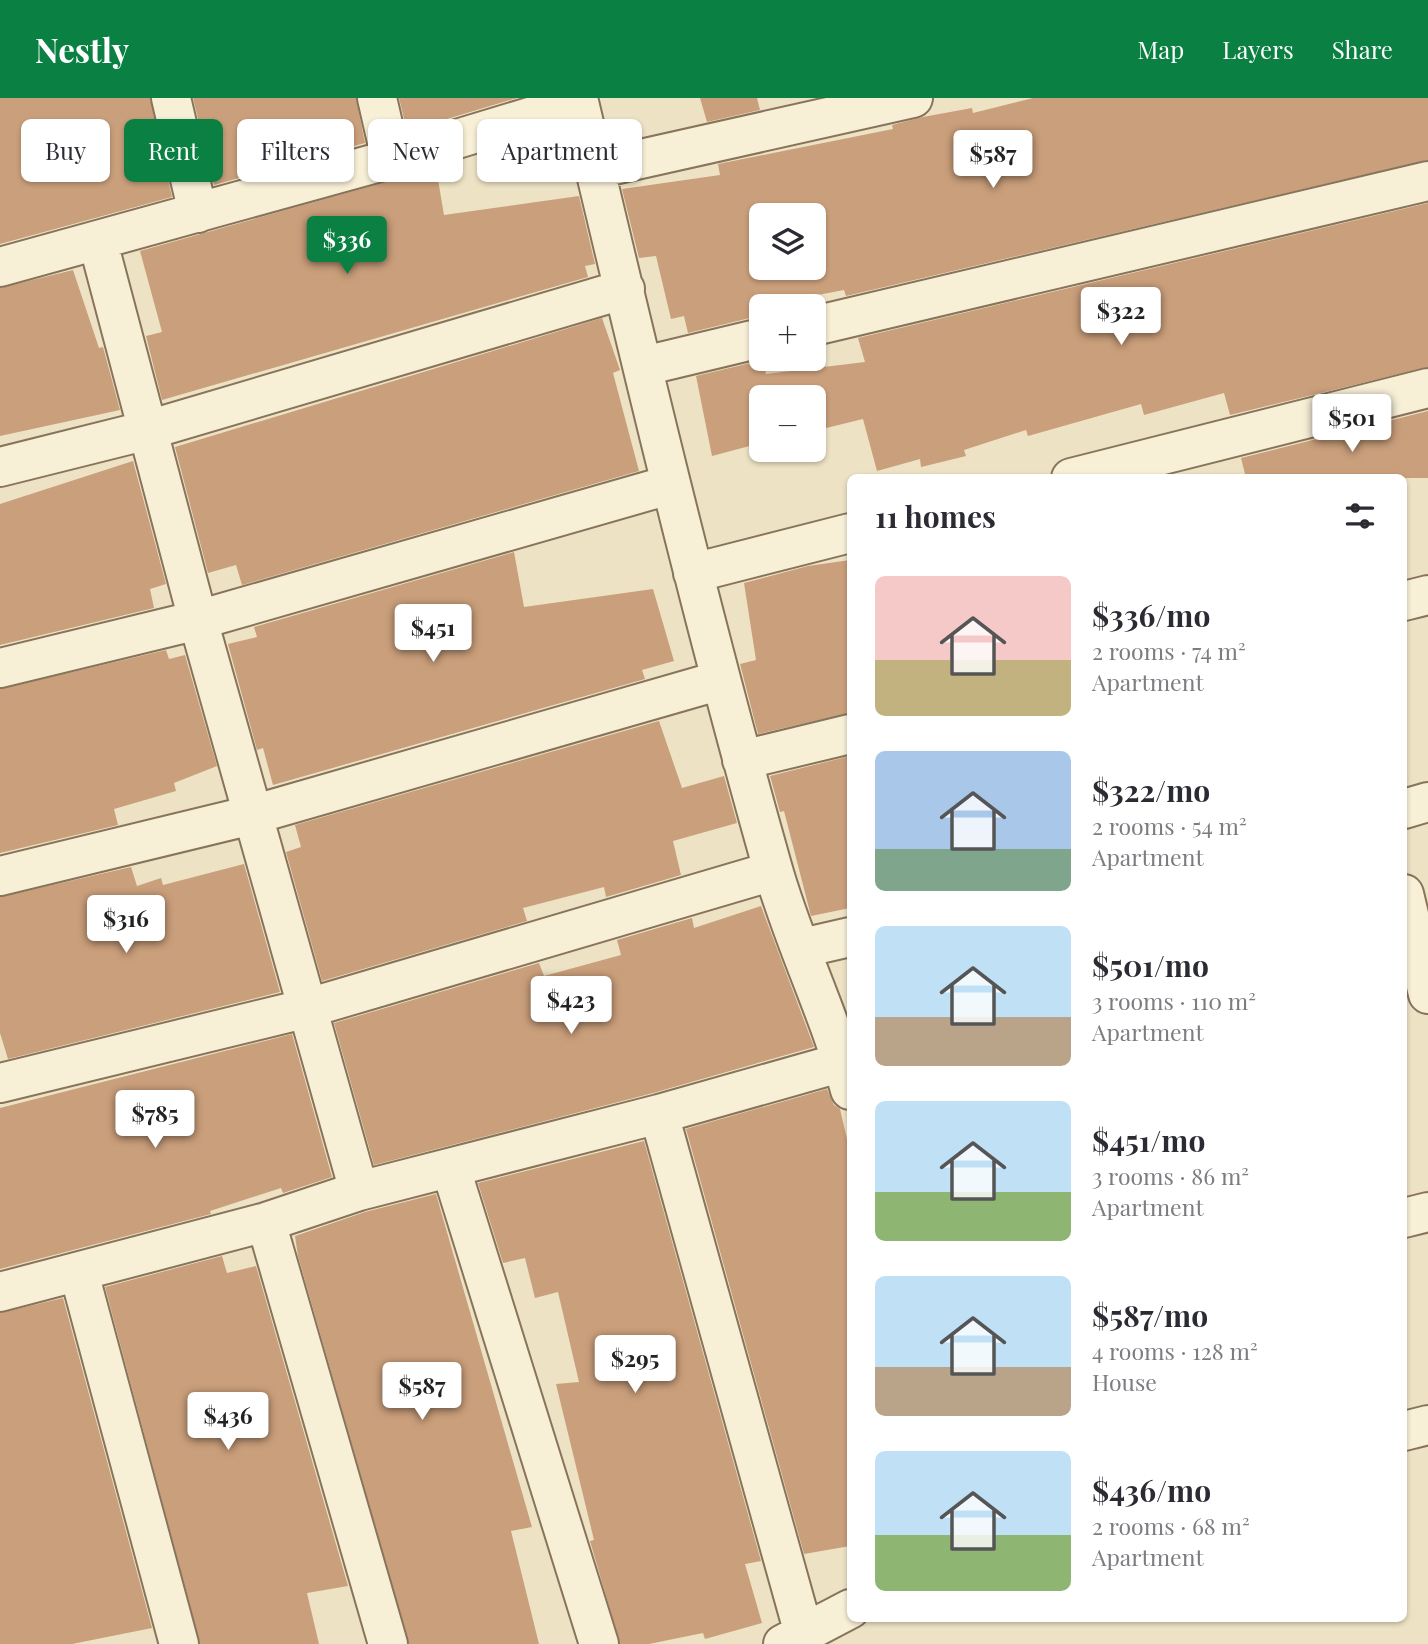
<!DOCTYPE html>
<meta charset="utf-8">
<style>
:root{--surface:#fff;--page:#f2f2f3;--text:#2b2b33;--muted:#7c7c81;--accent:#0b8043}
body{margin:0;font-family:"Playfair Display",serif;background:var(--page);color:var(--text);height:100vh;display:flex;flex-direction:column;font-size:26px;white-space:nowrap}
*{box-sizing:border-box;margin:0}
p{font-size:23px;color:var(--muted)}
.icon{flex:none;width:38px;height:38px;fill:none;stroke:currentColor;stroke-width:2;stroke-linecap:round;stroke-linejoin:round}
.map{position:relative;flex:1;overflow:hidden}
.details{position:absolute;left:847px;top:376px;width:560px;height:1148px;display:flex;flex-direction:column;background:var(--surface);border-radius:10px;box-shadow:0 2px 5px #0004}
.details>*{flex:none}
.top-card{position:absolute;left:21px;top:21px;width:665px;height:63px;display:flex;gap:14px}
.buttons{position:absolute;left:749px;top:105px;display:grid;gap:14px}
.buttons a{display:grid;place-items:center;width:77px;height:77px;border-radius:10px;background:var(--surface);box-shadow:0 2px 5px #0004;font-size:35px}
.price{position:absolute;translate:-50% -60px;padding:0 16px;border-radius:7px;background:#fff;color:#222;font-size:23px;line-height:46px;filter:drop-shadow(0 2px 4px #0008)}
.price::after{content:'';position:absolute;left:50%;top:42px;width:21px;height:16px;margin-left:-10px;background:inherit;clip-path:polygon(0 0,100% 0,50% 100%)}
.price.current{background:var(--accent);color:#fff}
ul{padding:0;list-style:none}
li{display:flex;align-items:center;gap:21px;height:175px;padding:0 28px}
li span{display:grid;place-items:center;flex:none;width:196px;height:140px;border-radius:10px;color:#555}
li>.icon{margin-inline-start:auto}
span .icon{width:84px;height:84px;fill:#fffc;stroke-width:1}
li b{font-size:30px}
h2{display:flex;justify-content:space-between;align-items:center;height:84px;padding:0 28px;font-size:30px}
.chip{padding:0 24px;border-radius:10px;background:var(--surface);box-shadow:0 2px 5px #0004;font-size:24px;line-height:63px}
.chip.current{background:var(--accent);color:#fff}
header{display:flex;align-items:center;gap:42px;box-sizing:border-box;height:98px;padding:0 35px;background:var(--accent);color:#fff}
header strong{font-size:33px}
nav{display:flex;gap:38px;margin-inline-start:auto;font-size:24px}
.map>svg:first-child{display:block}
.building{fill:#ca9f7b;fill-rule:evenodd}
.lines{fill:none;stroke-linecap:round;stroke-linejoin:round}
.minor-casing{stroke:#87745b;stroke-width:42}
.minor{stroke:#f8efd7;stroke-width:38}
</style>
<header>
<strong>Nestly</strong>
<nav><a>Map</a><a>Layers</a><a>Share</a></nav>
</header>
<div class="map">
<svg width="1428" height="1546" viewBox="0 0 1428 1546">
<rect width="100%" height="100%" fill="#ede2c4"/>
<path class="building" d="M0,0H150L172,99L0,146Z
M193,0H356L365,45L214,87Z
M399,0H517L407,33Z
M700,0H757L760,12L707,24Z
M1033,0H1428V62L846,198L844,192L761,208L752,212L754,219L688,235L684,218L671,221L656,158L639,160L622,91L720,77L718,66L893,31L892,27L923,19L972,10L973,15ZM761,117H814V170H761Z
M552,35L554,41L490,54Z
M436,70L444,117L579,98L595,166L585,168L588,179L162,302L146,238L162,234L140,153Z
M1428,105V269L1230,317L1224,295L1144,317L1141,306L1028,338L1026,332L964,352L966,358L921,369L920,361L877,373L863,321L814,333V299H761V345L712,358L696,278L763,262L766,276L865,264L858,240Z
M73,172L99,250L103,249L120,312L0,338V190Z
M602,220L620,272L613,275L639,373L242,487L236,467L208,475L175,349Z
M1428,313V380H1246L1241,360Z
M133,363L166,486L150,491L154,510L0,547V406Z
M514,454L524,509L653,491L674,563L642,572L645,581L273,687L263,650L257,652L228,546L257,539L254,529Z
M850,462V615L758,636L740,566L756,562L744,485L808,468Z
M166,552L169,561L185,557L217,668L174,685L176,693L114,711L118,727L0,755V591Z
M659,623L682,690L724,678L737,725L673,743L681,777L606,799L604,789L523,810L527,823L322,883L286,754L301,749L295,727Z
M850,658V810L811,818L784,713L780,714L770,678Z
M244,766L280,894L8,961L0,935V799L131,769L137,788L161,780L163,787Z
M761,808L814,949L653,995L374,1067L334,925L539,865L544,878L621,857L617,842L692,820L694,830Z
M292,936L332,1079L283,1095L281,1090L210,1113L211,1116L0,1171V1010Z
M827,991L834,1007L840,1011L850,1054V1448L804,1456L686,1031Z
M644,1043L761,1463L745,1466L762,1525L705,1541L703,1535L649,1546H620L590,1443L594,1442L556,1286L579,1284L558,1194L535,1200L525,1160L503,1165L478,1085Z
M436,1096L532,1429L511,1433L539,1546H409L298,1158L295,1138L365,1114Z
M222,1158L227,1175L256,1168L348,1488L307,1495L319,1546H200L105,1189Z
M63,1200L152,1530L72,1546H0V1215Z"/>
<g class="lines">
<defs>
<path id="minor" d="M171,0L198,115
M377,0L391,61
M578,0C639,257 700,514 772,768C793,844 830,916 850,992
M596,71L913,0
M98,144L198,522L359,1093
M0,169L391,61L579,4
M814,228L1428,83
M644,268L761,240
M0,369L148,332L625,191
M1071,380L1428,290
M693,475L850,435
M1404,503L1428,497
M0,570L198,522L669,387
M742,662L850,636
M1404,711L1428,704
M0,778L252,717L721,582
M1404,796L1428,896
M802,850L850,839
M0,985L308,910L773,773
M659,1016L804,1536
M451,1071L599,1546
M1404,1120L1428,1114
M266,1124L388,1546
M79,1175L179,1546
M0,1194L266,1124L359,1093L659,1016L843,964
M1404,1333L1428,1327
M783,1546L850,1511"/>
</defs>
<use href="#minor" class="minor-casing"/>
<use href="#minor" class="minor"/>
</g>
</svg>
<div class="buttons">
<a><svg class="icon" aria-label="layers" viewBox="0 0 24 24"><path d="M12 4l9 5-9 5-9-5zM3 14l9 5 9-5"/></svg></a>
<a>+</a>
<a>−</a>
</div>
<b class="price" style="left:993px;top:92px">$587</b>
<b class="price current" style="left:347px;top:178px">$336</b>
<b class="price" style="left:1121px;top:249px">$322</b>
<b class="price" style="left:1352px;top:356px">$501</b>
<b class="price" style="left:433px;top:566px">$451</b>
<b class="price" style="left:126px;top:857px">$316</b>
<b class="price" style="left:571px;top:938px">$423</b>
<b class="price" style="left:155px;top:1052px">$785</b>
<b class="price" style="left:635px;top:1297px">$295</b>
<b class="price" style="left:422px;top:1324px">$587</b>
<b class="price" style="left:228px;top:1354px">$436</b>
<div class="top-card">
<a class="chip">Buy</a>
<a class="chip current">Rent</a>
<a class="chip">Filters</a>
<a class="chip">New</a>
<a class="chip">Apartment</a>
</div>
<section class="details">
<h2>11 homes<svg class="icon" aria-label="filters" viewBox="0 0 24 24"><path d="M4 7h16M4 17h16"/><circle cx="9" cy="7" r="2"/><circle cx="15" cy="17" r="2"/></svg></h2>
<ul>
<li><span style="background:linear-gradient(#f6c9c9 60%,#c2b280 0)"><svg class="icon" aria-label="home" viewBox="0 0 24 24"><path d="M3 11l9-7 9 7M6 9v11h12V9"/></svg></span><div><b>$336/mo</b><p>2 rooms · 74 m²</p><p>Apartment</p></div></li>
<li><span style="background:linear-gradient(#a9c7e8 70%,#7fa58c 0)"><svg class="icon" aria-label="home" viewBox="0 0 24 24"><path d="M3 11l9-7 9 7M6 9v11h12V9"/></svg></span><div><b>$322/mo</b><p>2 rooms · 54 m²</p><p>Apartment</p></div></li>
<li><span style="background:linear-gradient(#bfe0f5 65%,#b9a48a 0)"><svg class="icon" aria-label="home" viewBox="0 0 24 24"><path d="M3 11l9-7 9 7M6 9v11h12V9"/></svg></span><div><b>$501/mo</b><p>3 rooms · 110 m²</p><p>Apartment</p></div></li>
<li><span style="background:linear-gradient(#bfe0f5 65%,#8fb573 0)"><svg class="icon" aria-label="home" viewBox="0 0 24 24"><path d="M3 11l9-7 9 7M6 9v11h12V9"/></svg></span><div><b>$451/mo</b><p>3 rooms · 86 m²</p><p>Apartment</p></div></li>
<li><span style="background:linear-gradient(#bfe0f5 65%,#b9a48a 0)"><svg class="icon" aria-label="home" viewBox="0 0 24 24"><path d="M3 11l9-7 9 7M6 9v11h12V9"/></svg></span><div><b>$587/mo</b><p>4 rooms · 128 m²</p><p>House</p></div></li>
<li><span style="background:linear-gradient(#bfe0f5 60%,#8fb573 0)"><svg class="icon" aria-label="home" viewBox="0 0 24 24"><path d="M3 11l9-7 9 7M6 9v11h12V9"/></svg></span><div><b>$436/mo</b><p>2 rooms · 68 m²</p><p>Apartment</p></div></li>
</ul>
</section>
</div>
